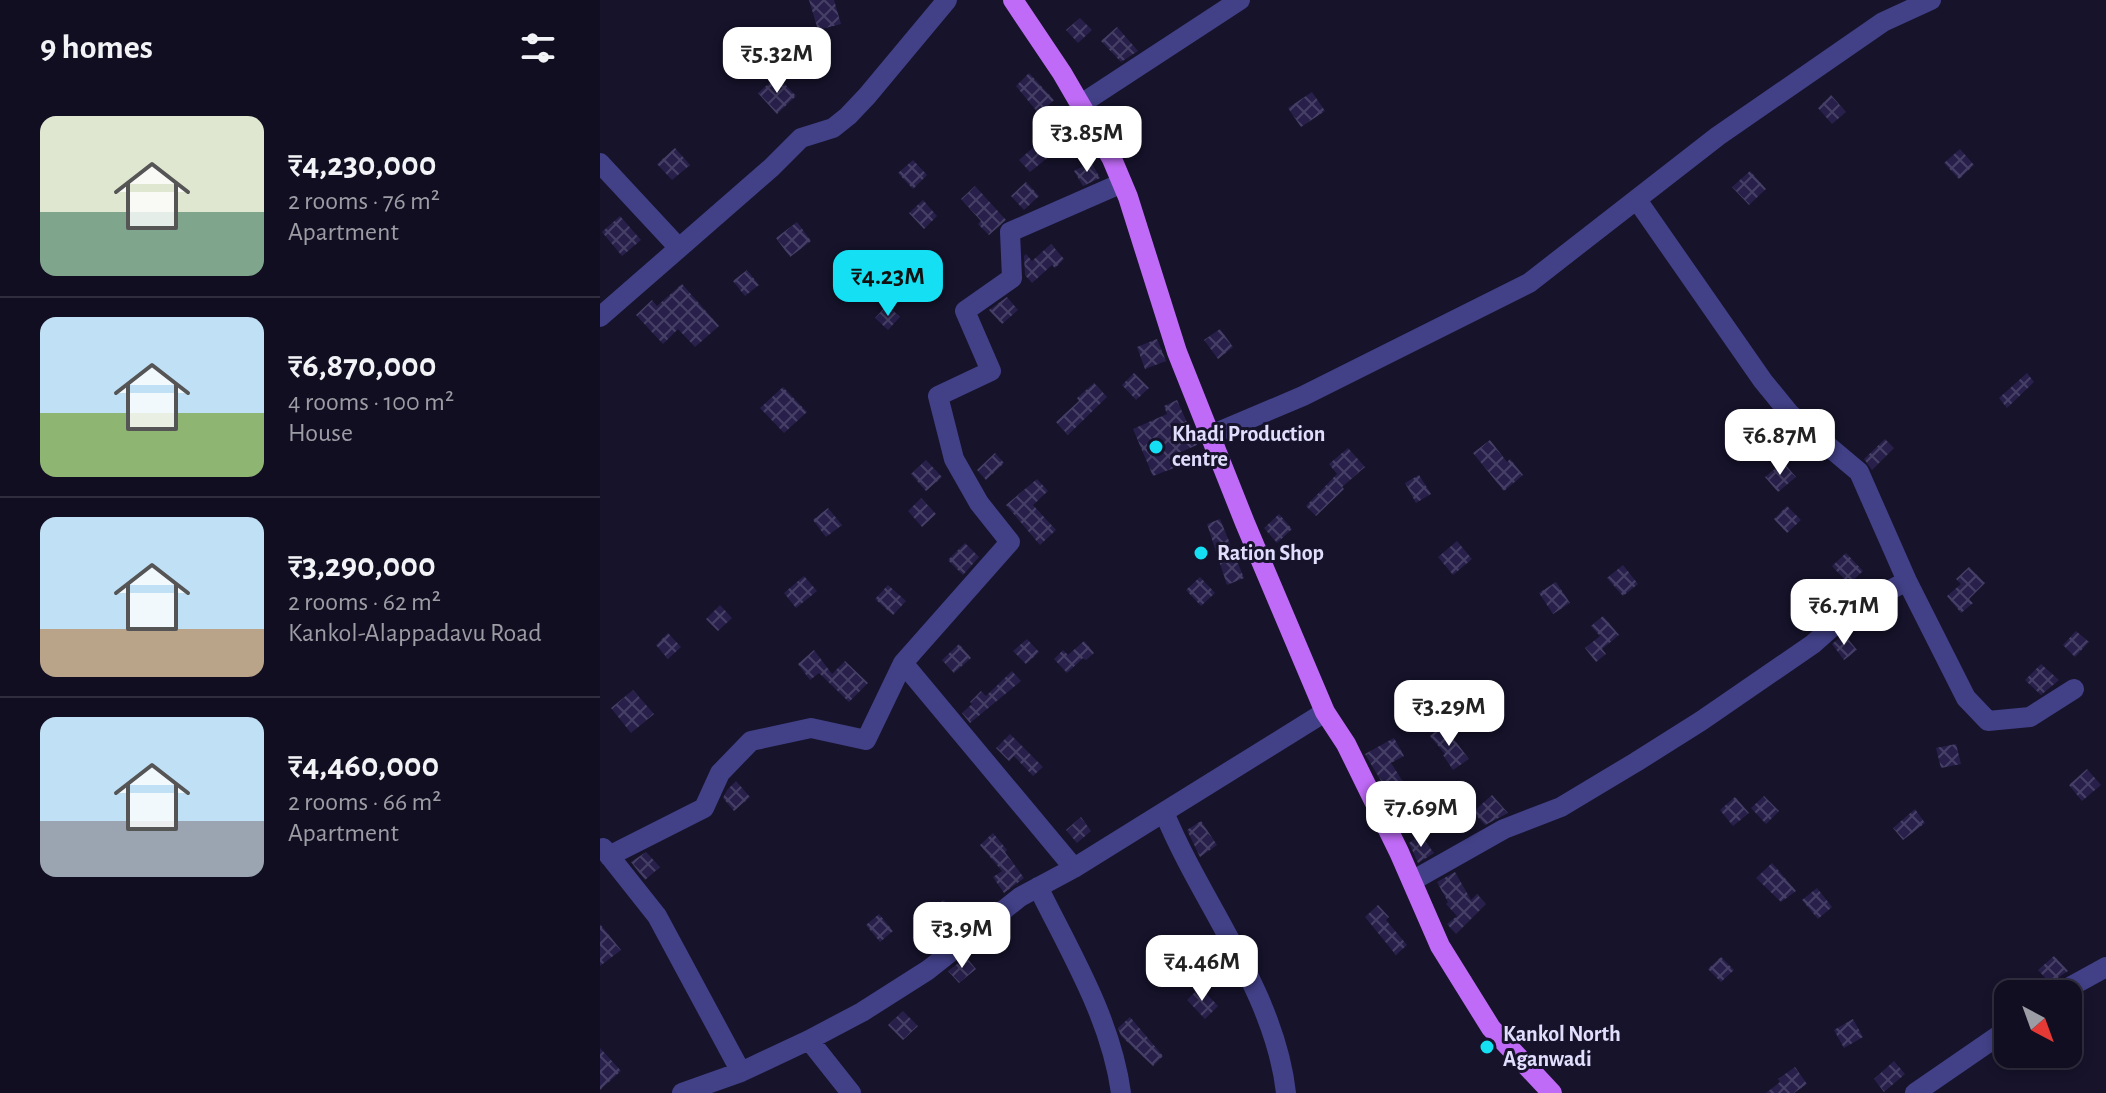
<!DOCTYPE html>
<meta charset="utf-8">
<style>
:root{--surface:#100e20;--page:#191729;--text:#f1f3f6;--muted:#9c9ca5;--line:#302e3e;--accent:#15e0f3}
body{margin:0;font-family:"Alegreya Sans",sans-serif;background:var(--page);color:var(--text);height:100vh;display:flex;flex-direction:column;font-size:30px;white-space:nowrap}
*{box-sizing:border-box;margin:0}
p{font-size:26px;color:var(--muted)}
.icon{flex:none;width:44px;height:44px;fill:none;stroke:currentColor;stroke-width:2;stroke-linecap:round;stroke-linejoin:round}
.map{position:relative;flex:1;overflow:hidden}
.sheet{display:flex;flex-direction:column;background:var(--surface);width:600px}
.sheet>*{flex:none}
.needle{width:52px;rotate:139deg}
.tools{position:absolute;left:1394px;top:980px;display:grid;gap:16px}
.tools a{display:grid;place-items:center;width:88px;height:88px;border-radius:16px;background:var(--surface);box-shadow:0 4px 12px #0003,0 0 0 2px var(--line);font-size:40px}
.price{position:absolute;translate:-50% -68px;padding:0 18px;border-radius:16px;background:#fff;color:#222;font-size:26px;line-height:52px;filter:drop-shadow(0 2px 4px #0008)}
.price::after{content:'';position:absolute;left:50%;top:48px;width:24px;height:18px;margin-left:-12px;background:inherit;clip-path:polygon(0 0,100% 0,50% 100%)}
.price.on{background:var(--accent);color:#111}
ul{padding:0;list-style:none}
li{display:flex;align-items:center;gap:24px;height:200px;padding:0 40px}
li+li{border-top:2px solid var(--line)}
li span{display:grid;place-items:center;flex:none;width:224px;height:160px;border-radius:16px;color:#555}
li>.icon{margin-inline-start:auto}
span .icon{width:96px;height:96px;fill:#fffc;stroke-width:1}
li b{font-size:34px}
h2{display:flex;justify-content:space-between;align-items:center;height:96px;padding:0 40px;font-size:34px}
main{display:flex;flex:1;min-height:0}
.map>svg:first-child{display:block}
.building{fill:url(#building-cross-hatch)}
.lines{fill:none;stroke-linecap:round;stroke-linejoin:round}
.minor{stroke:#424087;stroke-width:20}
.major{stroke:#c06bf7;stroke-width:20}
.poi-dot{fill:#15e0f3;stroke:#16132b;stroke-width:3}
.labels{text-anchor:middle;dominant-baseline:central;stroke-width:6;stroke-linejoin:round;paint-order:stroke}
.poi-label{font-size:22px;font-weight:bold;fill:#e1defd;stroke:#16132b;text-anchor:start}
</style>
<main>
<section class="sheet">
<h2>9 homes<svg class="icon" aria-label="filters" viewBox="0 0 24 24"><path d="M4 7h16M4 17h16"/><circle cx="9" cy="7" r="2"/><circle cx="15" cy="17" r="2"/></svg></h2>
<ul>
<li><span style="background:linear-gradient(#dfe7d0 60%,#7fa58c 0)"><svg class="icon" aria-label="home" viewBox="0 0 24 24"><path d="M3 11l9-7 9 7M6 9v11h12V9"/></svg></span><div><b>₹4,230,000</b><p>2 rooms · 76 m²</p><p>Apartment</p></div></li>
<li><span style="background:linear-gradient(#bfe0f5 60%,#8fb573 0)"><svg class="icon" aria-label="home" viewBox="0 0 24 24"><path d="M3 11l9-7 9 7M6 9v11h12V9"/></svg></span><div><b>₹6,870,000</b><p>4 rooms · 100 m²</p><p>House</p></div></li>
<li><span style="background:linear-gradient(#bfe0f5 70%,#b9a48a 0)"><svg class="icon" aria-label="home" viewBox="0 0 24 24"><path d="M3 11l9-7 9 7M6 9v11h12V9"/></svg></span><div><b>₹3,290,000</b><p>2 rooms · 62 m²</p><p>Kankol-Alappadavu Road</p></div></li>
<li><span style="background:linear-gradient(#bfe0f5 65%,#9aa5b1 0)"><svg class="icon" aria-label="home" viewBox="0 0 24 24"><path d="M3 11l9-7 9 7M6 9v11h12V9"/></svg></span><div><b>₹4,460,000</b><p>2 rooms · 66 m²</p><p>Apartment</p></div></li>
</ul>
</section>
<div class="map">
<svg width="1506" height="1093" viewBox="0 0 1506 1093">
<defs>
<pattern id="building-cross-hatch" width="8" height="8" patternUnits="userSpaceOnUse" patternTransform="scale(2)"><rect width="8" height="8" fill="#28204b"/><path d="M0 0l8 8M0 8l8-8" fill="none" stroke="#474066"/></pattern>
</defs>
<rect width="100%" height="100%" fill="#16132b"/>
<path class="building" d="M209,0H234L241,24L218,30Z
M480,18L492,30L478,43L466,30Z
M517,27L538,51L521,62L501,41Z
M429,73L454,100L439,114L416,86Z
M177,76L196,96L177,114L158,93Z
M712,92L725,111L701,127L688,108Z
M1231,95L1246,112L1232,124L1218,108Z
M445,137L457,150L430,172L419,160Z
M75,148L90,165L72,180L57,164Z
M1360,149L1374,165L1359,179L1344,163Z
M313,160L327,175L313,189L298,173Z
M491,162L500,178L483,186L474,171Z
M1150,171L1166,189L1149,205L1132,187Z
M426,182L439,196L424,210L411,196Z
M375,186L406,220L389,235L378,224L381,221L361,199Z
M323,200L337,216L324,229L309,213Z
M20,216L41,240L22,256L2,232Z
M197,222L211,241L190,257L176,238Z
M451,244L464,259L455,268L452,265L432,283L425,275L424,256L426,254L432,261Z
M147,270L159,285L145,296L133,281Z
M82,284L119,326L95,347L78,329L63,344L36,315L52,300L57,306Z
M407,297L418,310L402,324L389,310Z
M287,305L300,317L288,330L275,318Z
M620,329L633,347L618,359L604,340Z
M557,339L566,361L545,369L537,347Z
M534,373L549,388L536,400L522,385Z
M1427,373L1434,382L1407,408L1399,398Z
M494,383L507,397L468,435L456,422L479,401L477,398Z
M183,387L207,412L184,433L160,408Z
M577,400L597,445L574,455L579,466L553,476L533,429L567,414L564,406Z
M1285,439L1294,448L1272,470L1264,459Z
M890,440L907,462L910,459L923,475L904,491L873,453Z
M748,448L765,467L742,487L744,489L716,516L706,506L737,474L729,464Z
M395,453L404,463L386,480L377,470Z
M326,460L342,477L326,491L311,474Z
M1183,462L1196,477L1178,492L1165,477Z
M819,475L831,494L816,503L805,483Z
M437,479L448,491L433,505L456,530L440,545L406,505Z
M321,498L336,514L322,527L308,511Z
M1187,506L1201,520L1187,533L1174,519Z
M228,508L242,525L226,537L213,520Z
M679,514L692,529L677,543L664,528Z
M620,519L644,578L627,585L607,524Z
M857,541L872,559L853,575L838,557Z
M365,543L379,557L363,575L348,560Z
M1246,553L1263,571L1249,584L1232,566Z
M1023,565L1038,584L1023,596L1007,578Z
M1369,567L1385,583L1369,599L1373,603L1361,613L1347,596L1361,584L1356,579Z
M204,576L217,591L196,608L184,593Z
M600,577L615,593L601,606L586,590Z
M956,582L970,603L953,614L939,593Z
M288,585L306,601L293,615L275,599Z
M120,605L132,618L118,631L106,619Z
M1003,616L1019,635L1002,649L1006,654L996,662L985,648L1000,636L991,626Z
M1476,631L1489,642L1475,657L1463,645Z
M68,633L81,647L68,659L56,645Z
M1244,634L1257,650L1244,660L1232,644Z
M427,639L439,652L426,664L413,651Z
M484,641L494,653L486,660L483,658L467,673L454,659L463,650L468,655Z
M359,644L371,658L354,673L342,660Z
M214,650L232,674L245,661L268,683L249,702L219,673L210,680L198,664Z
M1441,664L1459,680L1441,695L1425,680Z
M412,671L421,681L370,723L362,713L372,704L370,702L381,691L386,696Z
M33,690L54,714L31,733L11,708Z
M843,725L869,759L853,770L843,755L845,754L830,736Z
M410,734L443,767L433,776L414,756L409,761L396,748Z
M794,738L804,756L791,763L809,791L793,801L765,754Z
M1356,744L1361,764L1341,768L1336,748Z
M1487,769L1501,785L1482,801L1469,785Z
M136,781L150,797L134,811L123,798L127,790Z
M856,790L870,808L856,819L841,802Z
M892,795L908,813L885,825L873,812Z
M1164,796L1179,811L1166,824L1151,808Z
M1135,797L1149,813L1133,826L1120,810Z
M1315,809L1325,823L1303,840L1293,828Z
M481,817L491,831L477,843L466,830Z
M601,821L617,845L600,857L587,830Z
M393,833L407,850L405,852L424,878L404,893L393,877L402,871L380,845Z
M820,835L834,853L818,863L809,843Z
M46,852L60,867L45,880L31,862Z
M1172,863L1196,891L1181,902L1156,878Z
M855,872L871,900L877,894L886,904L856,934L847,924L857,916L846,904L848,902L837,882Z
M1217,888L1232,907L1218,919L1202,900Z
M344,900L353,914L334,927L324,913Z
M778,905L789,917L786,920L807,945L796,955L765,917Z
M279,914L293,931L280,942L266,925Z
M0,924L21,950L0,966Z
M1454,956L1468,971L1450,983L1438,970Z
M366,957L376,969L359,983L348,971Z
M1121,957L1134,970L1121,982L1108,969Z
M600,987L618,1006L605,1019L587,1000Z
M303,1011L318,1026L303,1040L288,1025Z
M530,1017L563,1056L553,1066L521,1036L518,1028Z
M1253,1019L1263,1037L1244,1048L1234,1030Z
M0,1048L21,1071L0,1090Z
M1294,1061L1305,1074L1284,1092L1274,1079Z
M1195,1067L1207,1084L1194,1093H1166L1180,1082L1178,1079Z"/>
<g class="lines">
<path class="minor" d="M481,104L640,0
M0,163L79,248
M1037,200L1163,381L1190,414L1259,472L1307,581
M0,317L171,168L201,138L233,128L248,116L267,96L347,0
M611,435L703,396L929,283L1118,136L1283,22L1331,0
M564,812C601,903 675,992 686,1093
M3,848L57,916L141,1072
M9,856L104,808L120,773L151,741L211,728L266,740L303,663
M474,868L303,663L410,542L379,503L354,459L338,396L391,371L365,311L412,278L410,232L522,183
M812,881L904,829L961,807L1036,762L1101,721L1213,644L1250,611L1307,581L1366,698L1388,721L1430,717L1474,689
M438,887C471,954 511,1019 521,1093
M1457,994L1506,967
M209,1040L251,1093
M82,1093L141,1072L209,1040L262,1012L328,970L420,897L474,868L725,712
M1315,1093L1408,1029"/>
<path class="major" d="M413,0L462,73L512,159L528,197L577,352L645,523L725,712L746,744L799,852L840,946L891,1028L952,1093"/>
</g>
<g class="poi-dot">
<circle cx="556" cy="447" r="8"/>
<circle cx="601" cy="553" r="8"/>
<circle cx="887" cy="1047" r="8"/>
</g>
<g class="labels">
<g class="poi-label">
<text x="572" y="434">Khadi Production<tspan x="572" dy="25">centre</tspan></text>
<text x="617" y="553">Ration Shop</text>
<text x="903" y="1034">Kankol North<tspan x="903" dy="25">Aganwadi</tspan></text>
</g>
</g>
</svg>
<div class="tools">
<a><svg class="needle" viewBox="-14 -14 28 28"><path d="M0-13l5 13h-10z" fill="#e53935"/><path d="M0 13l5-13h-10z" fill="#9c9ca5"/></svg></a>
</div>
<b class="price" style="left:177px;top:95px">₹5.32M</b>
<b class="price" style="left:487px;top:174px">₹3.85M</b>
<b class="price on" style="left:288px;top:318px">₹4.23M</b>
<b class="price" style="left:1180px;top:477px">₹6.87M</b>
<b class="price" style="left:1244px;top:647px">₹6.71M</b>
<b class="price" style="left:849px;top:748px">₹3.29M</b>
<b class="price" style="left:821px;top:849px">₹7.69M</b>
<b class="price" style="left:362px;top:970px">₹3.9M</b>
<b class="price" style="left:602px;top:1003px">₹4.46M</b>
</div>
</main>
